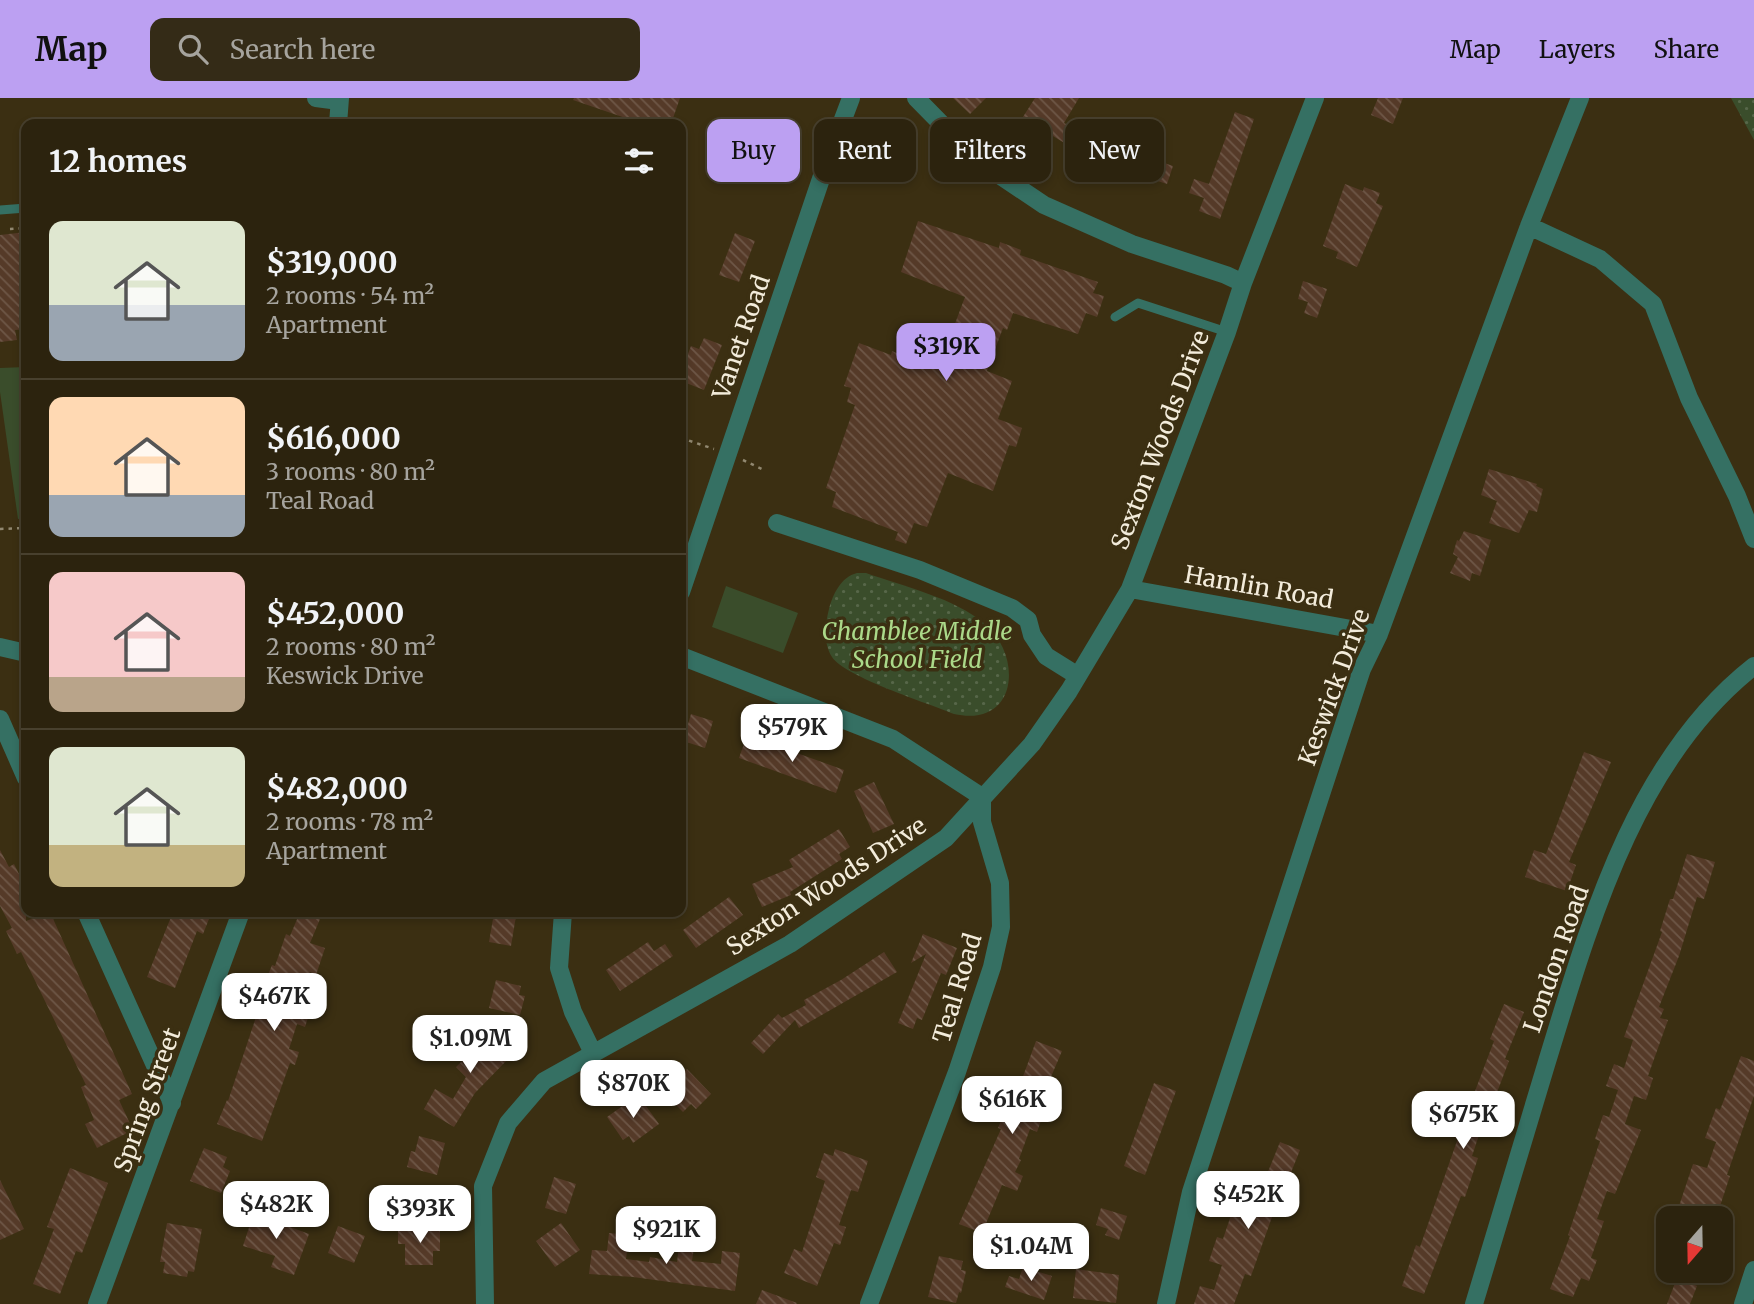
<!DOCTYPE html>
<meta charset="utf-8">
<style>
:root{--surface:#2c230e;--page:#342b17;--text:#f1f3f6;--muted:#a6a49e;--line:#48402e;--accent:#bca0f2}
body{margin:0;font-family:Merriweather,serif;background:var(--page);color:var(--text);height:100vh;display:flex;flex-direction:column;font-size:26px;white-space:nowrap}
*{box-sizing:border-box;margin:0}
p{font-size:23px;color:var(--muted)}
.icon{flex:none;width:38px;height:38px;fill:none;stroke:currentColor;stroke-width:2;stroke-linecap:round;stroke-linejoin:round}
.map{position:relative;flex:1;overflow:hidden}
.sheet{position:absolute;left:21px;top:21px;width:665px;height:798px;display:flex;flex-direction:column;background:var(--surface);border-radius:14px;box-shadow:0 4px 10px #0003,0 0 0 2px var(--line)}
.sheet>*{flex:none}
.guide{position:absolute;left:707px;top:21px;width:665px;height:63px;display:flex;gap:14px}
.needle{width:46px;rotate:200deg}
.controls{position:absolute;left:1656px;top:1108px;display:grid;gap:14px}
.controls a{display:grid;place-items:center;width:77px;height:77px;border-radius:14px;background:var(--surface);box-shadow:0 4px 10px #0003,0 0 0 2px var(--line);font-size:35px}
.price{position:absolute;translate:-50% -60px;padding:0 16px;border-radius:14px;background:#fff;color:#222;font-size:23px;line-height:46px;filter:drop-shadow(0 2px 4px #0008)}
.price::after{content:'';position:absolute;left:50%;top:42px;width:21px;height:16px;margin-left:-10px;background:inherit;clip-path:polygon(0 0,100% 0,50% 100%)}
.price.selected{background:var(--accent);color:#111}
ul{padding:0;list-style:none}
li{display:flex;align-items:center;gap:21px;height:175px;padding:0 28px}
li+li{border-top:2px solid var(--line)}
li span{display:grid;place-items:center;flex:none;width:196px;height:140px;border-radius:14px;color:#555}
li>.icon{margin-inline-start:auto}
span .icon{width:84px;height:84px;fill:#fffc;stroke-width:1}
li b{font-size:30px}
h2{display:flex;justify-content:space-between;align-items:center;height:84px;padding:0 28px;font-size:30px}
.pill{padding:0 24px;border-radius:14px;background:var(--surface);box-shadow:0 4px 10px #0003,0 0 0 2px var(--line);font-size:24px;line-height:63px}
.pill.selected{background:var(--accent);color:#111}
header{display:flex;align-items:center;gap:42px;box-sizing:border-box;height:98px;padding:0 35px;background:var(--accent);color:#111}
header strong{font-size:33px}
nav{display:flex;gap:38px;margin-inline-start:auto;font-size:24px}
.search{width:490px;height:63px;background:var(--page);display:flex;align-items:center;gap:18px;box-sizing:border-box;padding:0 24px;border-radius:14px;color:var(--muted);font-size:26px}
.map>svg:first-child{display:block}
.green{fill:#3a4d2b}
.park{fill:url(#park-dots)}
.building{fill:url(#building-back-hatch)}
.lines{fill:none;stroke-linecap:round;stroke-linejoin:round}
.path{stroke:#918870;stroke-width:2.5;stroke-dasharray:3.5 5;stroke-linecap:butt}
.service{stroke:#357063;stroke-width:9}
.minor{stroke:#357063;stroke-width:18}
.labels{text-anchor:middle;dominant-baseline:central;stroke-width:7;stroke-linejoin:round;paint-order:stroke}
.street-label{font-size:24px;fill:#f3ecdb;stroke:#3b2f12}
.park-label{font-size:24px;font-style:italic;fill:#abd989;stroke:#3b2f12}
</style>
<header>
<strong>Map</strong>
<div class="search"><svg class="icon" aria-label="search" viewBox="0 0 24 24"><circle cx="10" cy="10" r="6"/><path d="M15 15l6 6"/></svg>Search here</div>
<nav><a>Map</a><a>Layers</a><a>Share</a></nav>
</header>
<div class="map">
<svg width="1754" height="1206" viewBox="0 0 1754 1206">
<defs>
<pattern id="park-dots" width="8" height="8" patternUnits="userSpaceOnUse" patternTransform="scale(1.75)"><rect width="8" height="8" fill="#3a4d2b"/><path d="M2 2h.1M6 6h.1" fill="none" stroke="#576749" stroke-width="1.8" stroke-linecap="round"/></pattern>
<pattern id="building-back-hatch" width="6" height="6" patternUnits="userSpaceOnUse" patternTransform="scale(1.75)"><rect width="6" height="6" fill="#553a28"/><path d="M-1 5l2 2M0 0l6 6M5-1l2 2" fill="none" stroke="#6e5747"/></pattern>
</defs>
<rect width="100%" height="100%" fill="#3b2f12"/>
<path class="green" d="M26,269V420L18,421L0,294V270Z
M726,488L798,515L783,555L712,529Z"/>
<path class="park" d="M1731,0H1754V42Z
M857,475H866C902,488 955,500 985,526C1023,558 1018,630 954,616C928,605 845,579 832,559C823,545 825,527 829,511C833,496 841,479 857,475Z"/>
<path class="building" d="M574,0H680L671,26H643L573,2Z
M953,0H986L970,16Z
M1035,0H1079L1064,25L1103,44L1106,38L1130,50L1129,53L1173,68L1167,86L1120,71L1117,76L1075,54L1076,52L1043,32L1042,34L1021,22Z
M1378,0H1403L1393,26L1371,17Z
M1235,14L1254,21L1220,121L1199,113L1204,100L1189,95L1194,81L1209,86Z
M1345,86L1363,93L1364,89L1380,95L1376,105L1383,108L1357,169L1336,160L1338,154L1323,148Z
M918,123L999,150L1000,144L1021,152L1020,157L1098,184L1093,195L1104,198L1097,219L1086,215L1078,236L1013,215L1007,232L1003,230L987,273L1012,283L998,321L1022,330L1016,349L1009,347L993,393L948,375L927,429L914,425L906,446L895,442L898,434L832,409L836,394L826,390L855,307L847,304L851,290L844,288L859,245L891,257L892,253L899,256L901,253L939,268L965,199L901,174Z
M26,134V231L15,232L17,242L0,244V137Z
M735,135L755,143L739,184L719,177Z
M1303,183L1327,191L1317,220L1304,215L1308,204L1298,201Z
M704,240L722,247L704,292L681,283V274L691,248L699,251Z
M1489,371L1537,386L1536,388L1543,391L1537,414L1529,412L1519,435L1489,425L1497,403L1481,397Z
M1464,433L1491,442L1480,478L1472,475L1470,483L1450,475L1458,459L1453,456L1457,442L1459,443Z
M691,616L713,623L705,650L683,643Z
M747,637L844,672L836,695L739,660Z
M1584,654L1611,664L1569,764L1576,767L1567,793L1525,779L1534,752L1546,756Z
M874,684L894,726L873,735L854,693Z
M839,731L850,749L839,756L842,761L790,794L791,797L762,809L752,786L793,769L789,762Z
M0,752L9,769L14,766L26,790V823L50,814L132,996L119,1002L133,1032L97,1050L85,1026L94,1022L81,989L86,987L21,854L17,856L6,833L12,830L0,808Z
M1687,756L1715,764L1704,801L1697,799L1679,858L1659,909L1664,911L1660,920L1668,922L1648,978L1653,980L1646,1002L1634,998L1625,1026L1641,1032L1615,1096L1607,1093L1597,1121L1604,1123L1591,1160L1597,1162L1589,1183L1581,1180L1573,1199L1550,1191L1570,1138L1568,1137L1600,1043L1595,1041L1603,1017L1609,1019L1618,992L1606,988L1614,966L1624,970L1633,942L1624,939L1662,834L1660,833L1670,801H1673Z
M729,799L743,817L696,850L683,832Z
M173,814H205L203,819L209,821L203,836L197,833L175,890L147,879Z
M300,814H323L310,845L325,850L316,877L310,874L296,912L309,917L305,929L297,926L289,951L299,954L295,967L290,965L262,1043L217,1026L227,1002L228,1003L264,895L261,894L272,867L275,868L286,836L290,838Z
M494,815L516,818L511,848L489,844Z
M923,836L957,850L946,877L941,875L922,922L917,920L913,931L898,925L926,856L911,865Z
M648,844L654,853L665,846L673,858L620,893L606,872Z
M884,854L897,874L799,930L795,922L763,956L751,945L778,916L782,920L806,907L804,902L841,882Z
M496,882L521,888L519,897L525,898L520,917L489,910Z
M1504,906L1524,914L1505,961L1509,963L1496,997L1493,995L1472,1058L1478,1060L1465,1099L1461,1098L1424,1196L1402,1188L1416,1147L1420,1149L1458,1040L1448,1037L1457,1008H1455L1459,996L1472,1001L1494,943L1490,941Z
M482,927L512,957L475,995L454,1029L424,1011L435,991L453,1001L466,979L456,969L470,955L462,946Z
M1036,943L1062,953L1036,1014L1043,1017L1037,1034L1030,1031L1019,1061L1021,1062L1015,1074L1023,1078L1017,1093L1002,1087L982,1135L959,1126L1001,1031L998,1030L1004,1015L998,1013L1007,988L1018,992Z
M1741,958L1754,963V998L1727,1077L1730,1078L1716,1120H1675L1693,1066L1707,1070L1716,1044L1705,1040L1716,1010L1720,1012Z
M687,971L711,996L696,1011L691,1006L683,1014L663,994Z
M1154,985L1176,993L1145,1077L1124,1068Z
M638,997L659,1026L633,1045L629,1038L623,1042L607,1019Z
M419,1038L445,1045L437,1077L407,1069L411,1053L415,1054Z
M1280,1044L1300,1052L1284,1092L1282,1091L1251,1178L1245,1176L1234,1206H1194L1200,1188L1214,1192L1222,1167L1209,1163L1217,1139L1223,1141L1240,1090L1259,1096Z
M204,1050L227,1059L223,1069L230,1073L221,1095L190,1083Z
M835,1051L868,1063L858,1094L851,1092L839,1127L846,1129L840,1147L834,1145L817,1188L784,1175L794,1151L802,1154L825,1083L816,1079L824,1055L833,1058Z
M70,1070L108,1085L82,1155L76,1153L60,1196L33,1186L54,1131L47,1129Z
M554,1079L576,1086L566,1116L545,1110Z
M0,1082L24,1131L0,1142Z
M1101,1110L1127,1118L1119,1142L1105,1137L1108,1131L1096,1127Z
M255,1111L278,1119L277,1124L309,1136L294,1177L271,1169L275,1158L243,1148Z
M167,1125L202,1131L194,1174L188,1173L187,1179L163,1175L165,1164H160Z
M561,1125L580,1152L555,1169L536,1143Z
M338,1128L365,1138L354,1165L328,1155Z
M398,1130L440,1131V1153H433V1167H405V1146H398Z
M609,1135L629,1137L626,1161L649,1164L650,1159L677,1164L679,1148L694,1150L692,1163L721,1166L722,1153L740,1155L735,1193L633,1179L589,1176L592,1152L607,1153Z
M939,1158L963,1163L961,1172L966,1173L961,1195L959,1194L956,1205L928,1199Z
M1023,1169L1052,1178L1044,1202L1005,1189L1009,1178L1019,1181Z
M1076,1171L1119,1177L1116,1205L1073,1200Z
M1680,1172H1692L1688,1184L1697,1188L1690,1206H1667Z
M762,1192L797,1205L796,1206H756Z"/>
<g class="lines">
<path class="path" d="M10,131L26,130
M681,340L714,351
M743,362L766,373
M0,431L26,430"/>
<path class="service" d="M0,112L26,110
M1115,219L1138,205L1227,234"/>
<path class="minor" d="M316,0L339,3
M916,0L977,62L1044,107L1132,146L1226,177L1243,185
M338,26L340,0
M1529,128L1600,161L1653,206L1689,300L1737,398L1754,441
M777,425L920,472L1012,510L1028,522L1032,537L1046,558L1078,578
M1130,491L1379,536
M681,494L825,69L851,0
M0,549L26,555
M681,558L893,641L982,699V724L1000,785L1001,829L992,869L957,974L869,1206
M0,621L26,680
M86,814L172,1005
M563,814L559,870L573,914L593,955
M97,1206L241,814
M485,1206L483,1088L508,1025L544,983L790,846L946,740L1032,646L1069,593L1130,491L1227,234L1243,185L1315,0
M1166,1206L1191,1094L1362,571L1379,536L1529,128L1580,0
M1474,1206C1498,1126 1522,1047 1546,967C1589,827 1634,662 1754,568
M1743,1206L1754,1172"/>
</g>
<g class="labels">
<g class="street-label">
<text transform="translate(741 239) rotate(-71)">Vanet Road</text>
<text transform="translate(1160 342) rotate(-69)">Sexton Woods Drive</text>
<text transform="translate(1259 489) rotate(10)">Hamlin Road</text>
<text transform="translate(1334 589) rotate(-70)">Keswick Drive</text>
<text transform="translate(826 788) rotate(-33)">Sexton Woods Drive</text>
<text transform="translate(1556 861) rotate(-71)">London Road</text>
<text transform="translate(957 890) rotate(-73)">Teal Road</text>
<text transform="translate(147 1002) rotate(-70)">Spring Street</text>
</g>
<g class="park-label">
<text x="917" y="533">Chamblee Middle<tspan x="917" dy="28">School Field</tspan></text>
</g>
</g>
</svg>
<div class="controls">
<a><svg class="needle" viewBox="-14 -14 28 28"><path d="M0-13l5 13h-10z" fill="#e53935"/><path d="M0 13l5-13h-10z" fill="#a6a49e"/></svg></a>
</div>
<b class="price selected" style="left:946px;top:285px">$319K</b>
<b class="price" style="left:792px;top:666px">$579K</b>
<b class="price" style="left:274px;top:935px">$467K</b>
<b class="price" style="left:470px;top:977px">$1.09M</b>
<b class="price" style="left:633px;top:1022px">$870K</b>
<b class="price" style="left:1012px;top:1038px">$616K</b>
<b class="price" style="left:1463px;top:1053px">$675K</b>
<b class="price" style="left:1248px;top:1133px">$452K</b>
<b class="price" style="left:276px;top:1143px">$482K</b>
<b class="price" style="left:420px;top:1147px">$393K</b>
<b class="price" style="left:666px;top:1168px">$921K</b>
<b class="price" style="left:1031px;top:1185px">$1.04M</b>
<div class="guide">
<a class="pill selected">Buy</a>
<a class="pill">Rent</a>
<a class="pill">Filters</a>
<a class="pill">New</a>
</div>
<section class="sheet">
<h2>12 homes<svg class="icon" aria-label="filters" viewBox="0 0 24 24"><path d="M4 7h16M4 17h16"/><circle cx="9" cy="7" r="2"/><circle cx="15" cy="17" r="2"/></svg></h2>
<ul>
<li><span style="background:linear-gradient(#dfe7d0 60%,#9aa5b1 0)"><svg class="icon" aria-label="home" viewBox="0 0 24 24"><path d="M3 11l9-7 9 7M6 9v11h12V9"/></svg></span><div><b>$319,000</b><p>2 rooms · 54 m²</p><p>Apartment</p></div></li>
<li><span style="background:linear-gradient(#ffd9b3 70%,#9aa5b1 0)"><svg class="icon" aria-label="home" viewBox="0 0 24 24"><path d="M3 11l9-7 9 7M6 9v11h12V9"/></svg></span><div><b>$616,000</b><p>3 rooms · 80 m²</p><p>Teal Road</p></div></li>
<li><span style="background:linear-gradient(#f6c9c9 75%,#b9a48a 0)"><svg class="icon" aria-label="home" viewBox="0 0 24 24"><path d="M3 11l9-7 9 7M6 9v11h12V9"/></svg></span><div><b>$452,000</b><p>2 rooms · 80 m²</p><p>Keswick Drive</p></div></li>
<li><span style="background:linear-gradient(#dfe7d0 70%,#c2b280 0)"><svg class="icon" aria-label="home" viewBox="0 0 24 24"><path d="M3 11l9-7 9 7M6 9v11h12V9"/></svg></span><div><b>$482,000</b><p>2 rooms · 78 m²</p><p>Apartment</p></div></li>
</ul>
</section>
</div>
